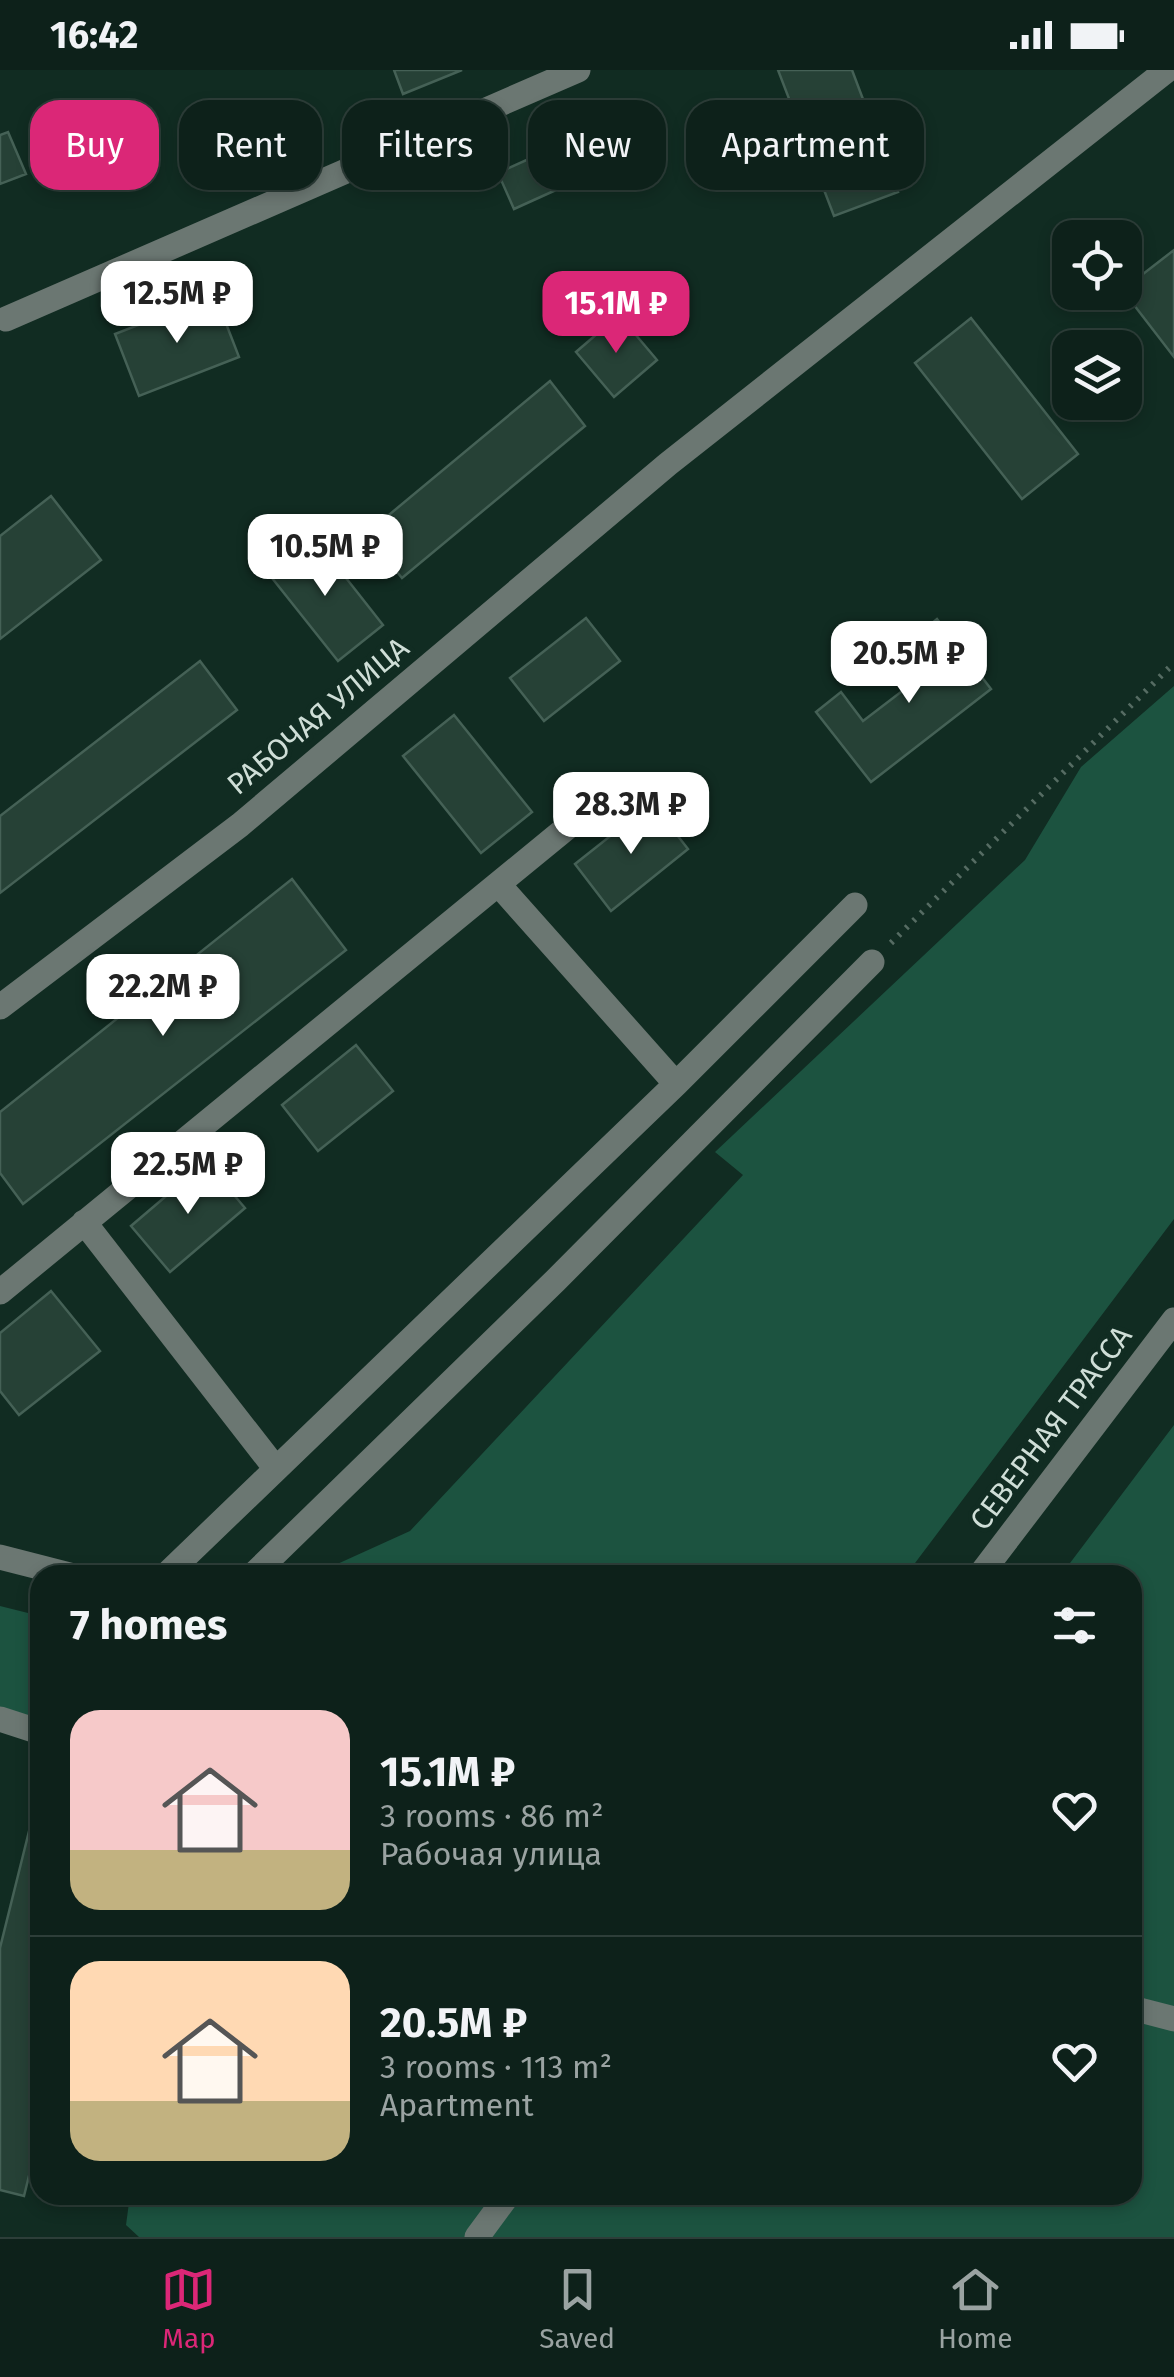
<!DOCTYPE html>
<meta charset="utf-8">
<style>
:root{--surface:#0d211a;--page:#162923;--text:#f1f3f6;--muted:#9aa3a2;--line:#2d3e39;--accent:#db2777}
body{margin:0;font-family:"Fira Sans",sans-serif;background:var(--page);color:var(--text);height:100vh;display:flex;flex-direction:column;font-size:38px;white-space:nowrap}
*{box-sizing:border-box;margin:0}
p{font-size:32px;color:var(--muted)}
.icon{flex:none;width:55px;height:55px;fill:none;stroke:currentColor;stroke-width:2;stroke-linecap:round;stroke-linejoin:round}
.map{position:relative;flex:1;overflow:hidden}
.details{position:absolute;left:30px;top:1495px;width:1112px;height:640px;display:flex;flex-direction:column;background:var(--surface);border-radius:30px;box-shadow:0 5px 15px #0003,0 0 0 2px var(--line)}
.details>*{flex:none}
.guide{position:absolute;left:30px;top:30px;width:1115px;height:90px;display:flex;gap:20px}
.tools{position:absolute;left:1052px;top:150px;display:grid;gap:20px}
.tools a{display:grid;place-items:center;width:90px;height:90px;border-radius:20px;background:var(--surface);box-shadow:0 5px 15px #0003,0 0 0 2px var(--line);font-size:50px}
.price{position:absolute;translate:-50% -85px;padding:0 22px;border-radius:20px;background:#fff;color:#222;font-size:32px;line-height:65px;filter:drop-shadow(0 2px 5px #0008)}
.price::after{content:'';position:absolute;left:50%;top:60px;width:30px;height:22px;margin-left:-15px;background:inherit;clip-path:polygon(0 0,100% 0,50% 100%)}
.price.selected{background:var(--accent);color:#fff}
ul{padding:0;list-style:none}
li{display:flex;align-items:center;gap:30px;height:250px;padding:0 40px}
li+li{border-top:2px solid var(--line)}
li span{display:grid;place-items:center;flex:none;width:280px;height:200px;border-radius:30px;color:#555}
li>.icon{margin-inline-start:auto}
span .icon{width:120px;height:120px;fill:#fffc;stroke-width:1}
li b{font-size:42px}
h2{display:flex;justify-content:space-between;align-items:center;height:120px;padding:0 40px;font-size:42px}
.tag{padding:0 35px;border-radius:30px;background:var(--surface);box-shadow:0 5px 15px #0003,0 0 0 2px var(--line);font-size:35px;line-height:90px}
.tag.selected{background:var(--accent);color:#fff}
.status{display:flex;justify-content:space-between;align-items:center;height:70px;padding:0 50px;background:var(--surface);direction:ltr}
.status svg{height:28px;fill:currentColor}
.menu{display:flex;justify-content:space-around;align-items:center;height:140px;border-top:2px solid var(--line);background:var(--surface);font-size:28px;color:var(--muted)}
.menu a{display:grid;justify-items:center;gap:5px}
.menu .selected{color:var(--accent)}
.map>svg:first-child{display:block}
.green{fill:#1c5340}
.building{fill:#264136;stroke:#456156;stroke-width:2.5}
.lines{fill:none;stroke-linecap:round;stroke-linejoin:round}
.path{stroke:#566c63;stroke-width:6;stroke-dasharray:2.5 8;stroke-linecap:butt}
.minor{stroke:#6b7772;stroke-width:25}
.labels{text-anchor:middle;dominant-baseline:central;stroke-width:9;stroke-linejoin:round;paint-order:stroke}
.street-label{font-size:30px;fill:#cfded7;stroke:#112c22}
</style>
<div class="status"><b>16:42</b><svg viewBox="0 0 49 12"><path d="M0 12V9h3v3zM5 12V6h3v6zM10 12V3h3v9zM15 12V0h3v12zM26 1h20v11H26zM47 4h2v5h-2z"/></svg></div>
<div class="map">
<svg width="1174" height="2167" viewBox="0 0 1174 2167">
<rect width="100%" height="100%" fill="#112c22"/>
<path class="green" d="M1174,616V1149L906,1505H313L410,1461L743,1105L715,1082L1025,790L1081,697Z
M1174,1355V2167H139L126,2155L130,2125H1132V1505H1061Z
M0,1536L40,1546V1662L0,1649Z"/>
<path class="building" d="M394,0H462L403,24Z
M778,0H852L898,122L834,146Z
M8,62L26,104L0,114V65Z
M562,74L578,110L514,139L498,103Z
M1174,180V287L1124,222L1125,218Z
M215,225L239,287L139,326L115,264Z
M619,245L657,290L614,327L576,282Z
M971,248L1078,384L1022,429L915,293Z
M550,311L585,356L402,508L366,464Z
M51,426L101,490L0,569V466Z
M313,466L383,555L338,591L268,503Z
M586,548L620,591L544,651L510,608Z
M937,549L991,619L871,712L816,642L841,622L863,651L931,599L910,571Z
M200,591L237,640L0,823V746Z
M454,645L532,742L481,783L403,686Z
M652,733L688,779L611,841L575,794Z
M292,809L346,880L23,1134L0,1103V1042Z
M356,975L393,1021L318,1081L282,1035Z
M206,1092L245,1138L170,1202L131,1156Z
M51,1221L100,1281L19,1345L0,1321V1263Z
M40,1717V2061L24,2126L0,2120V1878Z"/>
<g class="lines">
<path class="path" d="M891,873L1174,593"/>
<path class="minor" d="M6,249L578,0
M499,815L676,1014
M0,937L240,755L668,394L1167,0
M84,1152L276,1399
M0,1222L592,737
M0,1487L70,1505
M166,1505L676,1014L855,835
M253,1505L556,1210L872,892
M980,1505L1174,1250
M0,1649L40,1662
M1132,1938L1174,1949
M477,2167L508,2125"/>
</g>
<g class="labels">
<g class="street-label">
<text transform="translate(318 646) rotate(-40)">РАБОЧАЯ УЛИЦА</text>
<text transform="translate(1051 1358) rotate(-53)">СЕВЕРНАЯ ТРАССА</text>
</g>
</g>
</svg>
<div class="tools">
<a><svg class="icon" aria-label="locate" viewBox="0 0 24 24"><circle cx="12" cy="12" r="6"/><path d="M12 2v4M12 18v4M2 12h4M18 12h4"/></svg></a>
<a><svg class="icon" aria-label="layers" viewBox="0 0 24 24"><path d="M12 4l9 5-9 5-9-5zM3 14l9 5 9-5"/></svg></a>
</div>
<b class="price" style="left:177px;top:276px">12.5M ₽</b>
<b class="price selected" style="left:616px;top:286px">15.1M ₽</b>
<b class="price" style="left:325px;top:529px">10.5M ₽</b>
<b class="price" style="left:909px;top:636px">20.5M ₽</b>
<b class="price" style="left:631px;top:787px">28.3M ₽</b>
<b class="price" style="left:163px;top:969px">22.2M ₽</b>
<b class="price" style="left:188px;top:1147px">22.5M ₽</b>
<div class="guide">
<a class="tag selected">Buy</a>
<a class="tag">Rent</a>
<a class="tag">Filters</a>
<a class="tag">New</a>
<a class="tag">Apartment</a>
</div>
<section class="details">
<h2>7 homes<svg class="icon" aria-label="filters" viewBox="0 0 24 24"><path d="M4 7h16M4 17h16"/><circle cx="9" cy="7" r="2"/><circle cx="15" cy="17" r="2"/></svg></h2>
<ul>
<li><span style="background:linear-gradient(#f6c9c9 70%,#c2b280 0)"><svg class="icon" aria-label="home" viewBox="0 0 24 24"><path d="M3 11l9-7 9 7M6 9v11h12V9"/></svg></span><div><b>15.1M ₽</b><p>3 rooms · 86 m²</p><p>Рабочая улица</p></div><svg class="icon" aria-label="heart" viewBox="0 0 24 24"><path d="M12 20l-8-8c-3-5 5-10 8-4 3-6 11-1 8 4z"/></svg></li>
<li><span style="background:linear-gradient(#ffd9b3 70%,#c2b280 0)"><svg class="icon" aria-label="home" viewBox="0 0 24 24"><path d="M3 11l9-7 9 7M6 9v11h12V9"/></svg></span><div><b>20.5M ₽</b><p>3 rooms · 113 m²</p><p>Apartment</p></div><svg class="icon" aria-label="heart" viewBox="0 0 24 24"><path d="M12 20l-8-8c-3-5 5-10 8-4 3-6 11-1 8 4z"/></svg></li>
</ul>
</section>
</div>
<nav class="menu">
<a class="selected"><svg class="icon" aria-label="map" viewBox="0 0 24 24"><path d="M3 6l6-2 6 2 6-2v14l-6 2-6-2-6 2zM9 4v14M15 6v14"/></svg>Map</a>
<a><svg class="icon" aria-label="saved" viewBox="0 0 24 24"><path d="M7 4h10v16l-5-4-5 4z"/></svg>Saved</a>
<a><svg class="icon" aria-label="home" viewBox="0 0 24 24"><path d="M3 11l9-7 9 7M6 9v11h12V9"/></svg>Home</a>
</nav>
